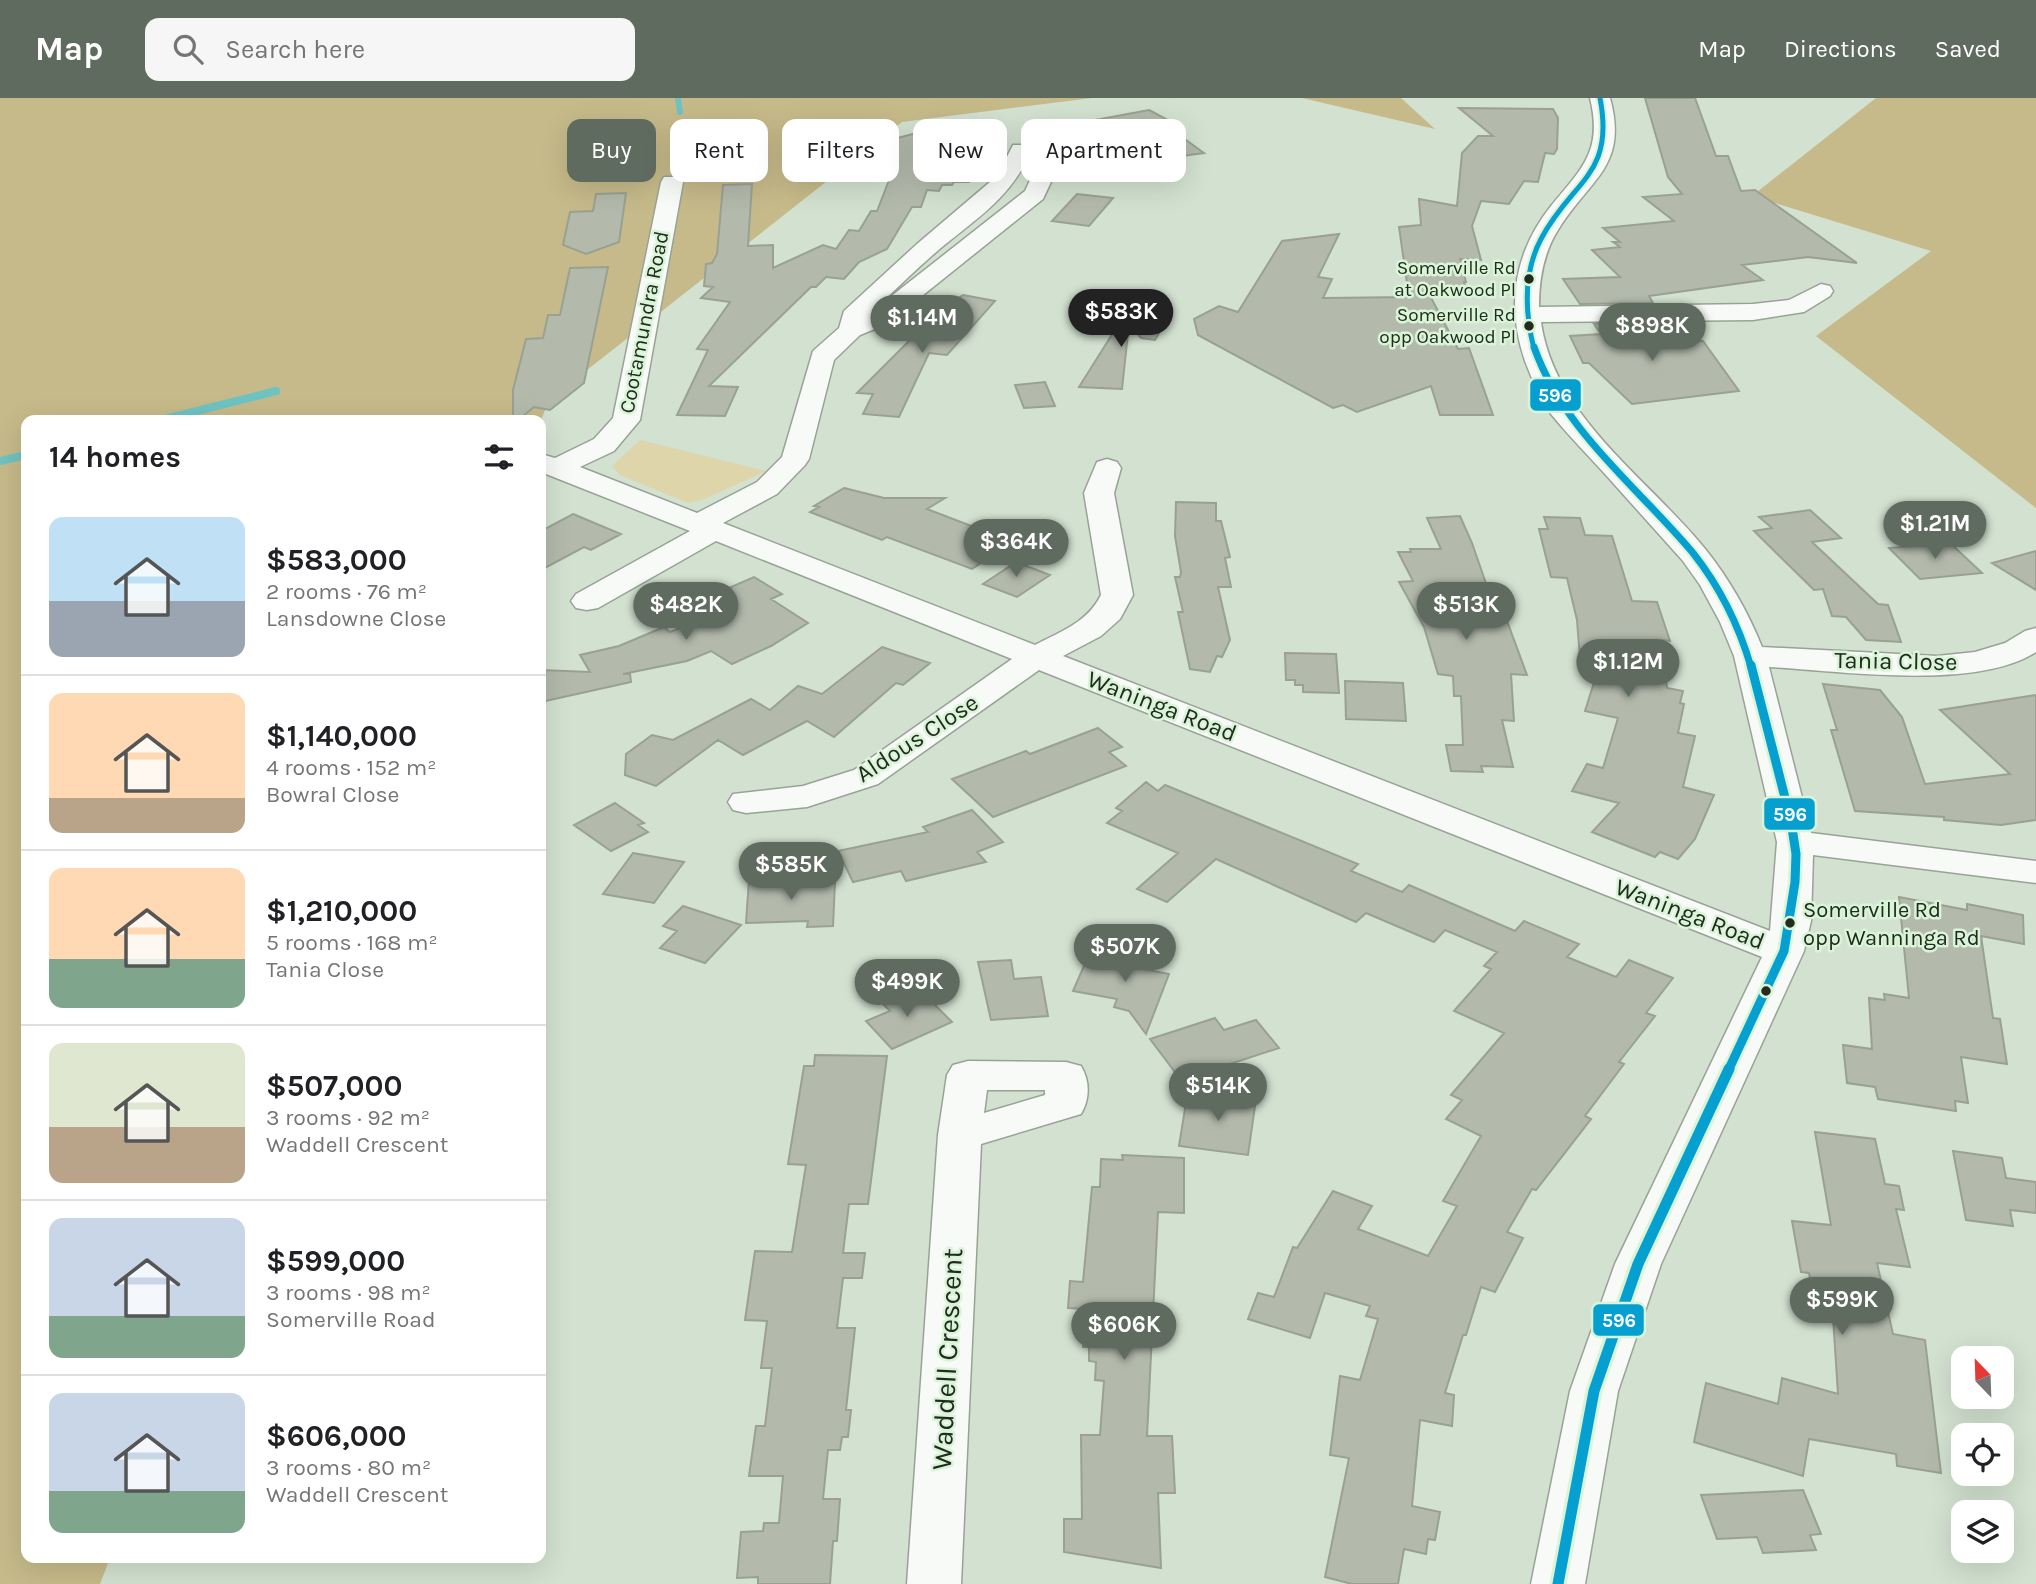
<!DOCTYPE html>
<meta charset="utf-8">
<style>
:root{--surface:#fff;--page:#f6f6f6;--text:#202124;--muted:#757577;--line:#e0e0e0;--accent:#5f6b5e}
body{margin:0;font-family:Karla,sans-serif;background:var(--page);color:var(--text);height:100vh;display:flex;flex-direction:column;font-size:26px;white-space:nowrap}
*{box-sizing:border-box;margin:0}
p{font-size:23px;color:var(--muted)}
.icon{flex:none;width:38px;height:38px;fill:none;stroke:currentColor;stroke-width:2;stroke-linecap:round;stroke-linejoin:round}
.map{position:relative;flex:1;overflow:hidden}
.panel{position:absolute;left:21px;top:317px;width:525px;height:1148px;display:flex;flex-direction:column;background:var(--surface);border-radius:14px;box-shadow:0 7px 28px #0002}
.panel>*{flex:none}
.hud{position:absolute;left:567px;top:21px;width:665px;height:63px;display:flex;gap:14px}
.needle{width:46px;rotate:337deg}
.tools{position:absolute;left:1951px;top:1248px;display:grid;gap:14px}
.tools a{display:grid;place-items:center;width:63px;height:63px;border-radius:14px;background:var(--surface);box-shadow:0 7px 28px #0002;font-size:35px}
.price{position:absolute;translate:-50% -60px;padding:0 16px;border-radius:24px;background:var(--accent);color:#fff;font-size:23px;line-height:46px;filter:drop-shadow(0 2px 4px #0008)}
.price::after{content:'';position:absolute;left:50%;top:42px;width:21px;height:16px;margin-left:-10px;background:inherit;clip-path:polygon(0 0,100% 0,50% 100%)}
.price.current{background:#222;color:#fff}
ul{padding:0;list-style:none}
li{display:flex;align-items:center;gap:21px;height:175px;padding:0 28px}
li+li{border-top:2px solid var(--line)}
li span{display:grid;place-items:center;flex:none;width:196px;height:140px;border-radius:14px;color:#555}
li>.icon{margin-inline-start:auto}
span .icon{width:84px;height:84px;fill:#fffc;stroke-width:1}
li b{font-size:30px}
h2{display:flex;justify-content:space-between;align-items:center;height:84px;padding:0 28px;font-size:30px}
.tag{padding:0 24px;border-radius:14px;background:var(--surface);box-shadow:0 7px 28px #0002;font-size:24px;line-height:63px}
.tag.current{background:var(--accent);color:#fff}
header{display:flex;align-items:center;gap:42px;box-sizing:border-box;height:98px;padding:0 35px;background:var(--accent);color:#fff}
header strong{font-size:33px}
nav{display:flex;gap:38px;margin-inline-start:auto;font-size:24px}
.search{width:490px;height:63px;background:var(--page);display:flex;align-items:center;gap:18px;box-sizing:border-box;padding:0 24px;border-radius:14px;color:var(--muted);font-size:26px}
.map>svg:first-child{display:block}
.green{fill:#dfd5aa}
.forest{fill:#c6ba8a}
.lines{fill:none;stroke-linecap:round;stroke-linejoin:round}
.stream-far1{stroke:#6ec3c1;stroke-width:6}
.stream{stroke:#6ec3c1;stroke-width:8}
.building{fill:#b3baac;stroke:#99a193;stroke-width:2}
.minor-casing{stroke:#98a396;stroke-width:3}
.minor{fill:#f8faf8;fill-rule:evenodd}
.bus-1-far3-casing{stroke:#daf4d7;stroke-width:9}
.bus-1-far2-casing{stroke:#daf4d7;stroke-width:11}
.bus-1-far1-casing{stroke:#daf4d7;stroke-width:14}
.bus-1-casing{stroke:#daf4d7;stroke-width:17}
.bus-1-far3{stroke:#05a0d0;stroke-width:5}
.bus-1-far2{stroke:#05a0d0;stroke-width:7}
.bus-1-far1{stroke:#05a0d0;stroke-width:9}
.bus-1{stroke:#05a0d0;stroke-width:11}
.bus-dot{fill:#212b20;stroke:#daf4d7;stroke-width:2.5}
.labels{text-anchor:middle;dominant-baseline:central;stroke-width:5;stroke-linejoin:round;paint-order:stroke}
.far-bus-label{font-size:19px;fill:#212b20;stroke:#daf4d7;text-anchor:end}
.far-street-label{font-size:21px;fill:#212b20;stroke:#daf4d7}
.bus-label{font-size:22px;fill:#212b20;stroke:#daf4d7;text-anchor:start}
.street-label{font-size:24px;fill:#212b20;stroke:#daf4d7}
.near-street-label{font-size:28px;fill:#212b20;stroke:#daf4d7}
.line-badge{stroke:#daf4d7;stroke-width:2.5}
.badge-label{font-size:19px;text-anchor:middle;font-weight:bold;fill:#fff}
</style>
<header>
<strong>Map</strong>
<div class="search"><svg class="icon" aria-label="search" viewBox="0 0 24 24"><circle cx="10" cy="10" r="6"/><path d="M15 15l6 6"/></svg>Search here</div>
<nav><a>Map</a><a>Directions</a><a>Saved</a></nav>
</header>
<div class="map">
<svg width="2036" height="1486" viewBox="0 0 2036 1486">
<rect width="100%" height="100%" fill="#d2e1d0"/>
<path class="green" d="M640,342L766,373L702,402L688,405L620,377L612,368Z"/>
<path class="forest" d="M0,0H1092L902,24L549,302L541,322H26V1460H110L100,1486H0Z
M1302,0H1401L1435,31Z
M1876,0H2036V410L1816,238L1931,153L1752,98Z"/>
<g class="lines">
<path class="stream-far1" d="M678,0L680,14"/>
<path class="stream" d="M161,322L276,293
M0,363L26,357"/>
</g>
<path class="building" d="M1645,0H1695L1716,58H1728L1741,93L1755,92L1857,165L1808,159L1742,167L1763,182L1649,198L1653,205L1580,206L1563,181L1620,179L1592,152L1620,149L1613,144H1620L1603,130L1674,123L1643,99L1682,96L1668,79Z
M1459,10L1553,11L1558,20L1557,51L1554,56L1545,55L1538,84L1524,83L1509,106L1481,103L1472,128L1481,162L1460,161L1466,184H1464L1466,193L1428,194L1458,251L1469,250L1493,317H1440L1431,288L1357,314L1343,307L1333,310L1198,237L1194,221L1219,208L1238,214L1282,143L1339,136L1318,179L1332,181L1323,200L1409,199L1399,129L1421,127L1419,101L1457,108L1462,55L1478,38H1493Z
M1149,12L1181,29L1171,31L1204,55L1130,65L1063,28Z
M975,24L994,40L969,84H954L952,87H942L939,93L927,92L921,109H912L887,151L859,164L844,181L826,179L816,189H811L709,288L738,289L725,318L677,317L708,252L697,251L730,204L701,200L713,189L704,188L706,166L712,165L717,156L723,87L752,86L748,148L773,147V170L823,147L836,151L849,132L859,133L871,113H877L898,59L852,52L943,28Z
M626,95L619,144L586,156L563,147L570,114L593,113L596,96Z
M1077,96L1113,100L1089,128L1052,123Z
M608,169L584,285L550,312L534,309L518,322H513V292L526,241L543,240L548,217H560L570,170Z
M963,197L995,203L947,257L929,255L899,319L863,316L873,296L857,295L949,203L951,205Z
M1131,206L1130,214L1169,218L1155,242L1141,240L1129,226L1122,291L1079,289L1123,219L1117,212L1126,213Z
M1668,225L1680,243H1703L1739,293L1632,306L1589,265H1583L1570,238L1601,236L1594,226Z
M1045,284L1055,308L1024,310L1015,287Z
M844,390L884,400H945L927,411L1013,444L972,471L887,439L882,442L810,414L819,409L814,408Z
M1176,404L1216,405V423H1221L1230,459L1225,460L1231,489H1218L1230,542L1222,559L1217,558L1210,574L1190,571L1178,514H1183L1175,479H1180L1181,474L1175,438Z
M1810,412L1841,440L1812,444L1878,506L1888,507L1901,544L1866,542L1846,519L1832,518L1823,491L1814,492L1754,433L1772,430L1759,419Z
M573,416L621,436L591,452L584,449L541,472V433Z
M1460,418L1472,445L1489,494L1507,523L1527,577L1511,576L1514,623L1502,622L1513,669L1481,668L1483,674L1451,673L1446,647H1463L1461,598H1454L1453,578L1438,576L1424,529L1399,484L1413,483L1398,454H1411L1410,451H1441L1427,420Z
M1544,419L1580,420L1585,437L1612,438L1632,503L1657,504L1670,543L1661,542L1667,590L1683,593L1680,605L1684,606L1678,635L1695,638L1683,689L1714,697L1695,741L1678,761L1660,754L1655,759L1592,734L1619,705L1572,693L1587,666L1603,670L1618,620L1585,613L1597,575L1581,573L1577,522L1567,480L1551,479L1539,431H1548Z
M1950,445L1982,475L1920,481L1889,450Z
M2036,453V492L1992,465Z
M1016,464L1050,477L1017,499L983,486Z
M754,479L782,496L771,501L808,525L771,548L732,566L711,553L687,563L623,576H630L631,584L541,604V572L590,574L580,557L619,548L664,529L670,534L727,511L708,499Z
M882,549L930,565L903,587L896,585L834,639L807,623L743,657L718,642L656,688L625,677L626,656L652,637L673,642L751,601L770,612L798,588L822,596Z
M1285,555L1336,556L1339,595L1303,594V587H1295V582H1286Z
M1345,583L1403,585L1406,623L1346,621Z
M1823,586L1880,592L1902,619L1925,686L2010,676L1940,612L2036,597V722L2001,727L1944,722V719L1855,713L1831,632H1837Z
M1098,630L1122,649L1109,654L1126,668L993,719L952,681L1026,653L1030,656Z
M1146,684L1158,693L1165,687L1358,766L1351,773L1402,794L1409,787L1515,833L1524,823L1579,846L1567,859L1616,879L1629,862L1673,880L1646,915L1655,918L1619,964L1624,966L1585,1018L1591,1021L1536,1092L1532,1091L1507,1134L1523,1140L1495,1194L1481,1189L1466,1237H1463L1445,1295L1454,1297L1452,1328L1420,1322L1412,1408L1440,1414L1435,1442L1428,1441L1426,1456L1404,1451L1398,1486H1352L1325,1479L1349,1360L1330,1357L1340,1278L1360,1282L1378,1221L1366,1218L1370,1208L1325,1195L1310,1240L1248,1221L1258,1195L1274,1199L1293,1149L1297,1150L1333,1093L1372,1108L1358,1131L1428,1158L1457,1108L1443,1103L1481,1038L1446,1021L1462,1002L1451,997L1504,935L1454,913L1491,871L1484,868L1497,854L1445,832L1434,844L1366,815L1356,824L1216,761L1167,804L1137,791L1178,755L1107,725L1122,713L1116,710Z
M615,705L644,725L638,727L648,734L611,753L574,727Z
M972,712L1003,744L977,754L986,764L906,783L901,773L853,784L838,753L928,734L923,729Z
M633,755L684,764L654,805L603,796Z
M786,781V785L835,784L833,828L807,829L808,823L746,825L749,782Z
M1899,799L1967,812V806L2023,817L2024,846L1981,838L1993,920L2000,921L2007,966L1961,959L1968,1005L1955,1003L1956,1013L1878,1001L1875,989L1847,985L1843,947L1872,951L1869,900L1885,902L1884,896L1909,900Z
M683,808L741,827L705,865L660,850L677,833L663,828Z
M1112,852L1148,859L1143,871L1169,876L1146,936L1129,913L1114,909L1117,901L1073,893L1087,861L1107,865Z
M1011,862L1014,881L1041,879L1048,918L991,922L978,864Z
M905,892L915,903L926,898L952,924L892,951L866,923L890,913L880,903Z
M1215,920L1224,932L1256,922L1279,950L1181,982L1150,941Z
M815,957L887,958L868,1106H849L843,1155H865L862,1180H843L837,1230H855L846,1312H851L848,1339H842L840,1352H828L823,1401H840L837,1443H833L830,1486H758V1479L737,1480L741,1434L763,1433L764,1425H779L783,1378H749L756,1328H765L772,1270H761L767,1223L745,1222L755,1153L792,1154L806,1067L788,1066L804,968H814Z
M1188,992L1256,1001L1248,1057L1179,1048Z
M1815,1034L1875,1041L1885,1086L1899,1088L1904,1112L1896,1111L1910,1169L1877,1165L1893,1236L1925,1242L1941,1375L1897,1368L1896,1356L1809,1341L1803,1378L1694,1344L1706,1285L1778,1306L1782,1280L1838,1296L1832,1203L1814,1201L1809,1175L1801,1174L1792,1123L1831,1127Z
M1953,1053L2002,1060L2006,1080L2036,1084V1115L2010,1112L2013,1128L1966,1122Z
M1122,1057L1184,1060V1115L1158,1114L1147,1338H1172L1175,1395H1158L1161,1470L1064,1454V1421H1082L1081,1337H1100L1104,1283L1095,1282L1096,1264L1089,1263V1249H1083L1085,1211L1068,1210L1070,1183L1083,1184L1092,1089H1100L1101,1061L1123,1062Z
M1803,1392L1821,1436L1810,1437L1816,1452L1763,1455L1757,1439L1717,1441L1701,1397Z"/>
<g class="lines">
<defs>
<path id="minor" d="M1590,0H1610C1629,69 1589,81 1558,132C1543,156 1539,182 1539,209L1753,206L1789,202L1821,186L1830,188L1833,193L1830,198L1804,214L1753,222L1541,224C1554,319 1649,381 1706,452C1729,481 1748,514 1762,549L1937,558L1975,554L2005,545L2025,533L2036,530V554C1976,593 1840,573 1769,569L1811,735L2036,763V785L1813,757L1811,823L1804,853L1661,1166L1618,1293L1585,1486H1531L1570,1293L1615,1166L1762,859L1039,572L878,686L807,709L746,715L733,712L728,704L733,696L803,688L854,672L1012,561L716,443L598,510L587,512L576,510L571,503L576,496L690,433L541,374V356L555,360L594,341L613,320L661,84L664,79H680L683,84L640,322L614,353L580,369L697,415L757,384L782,359L813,253L839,230L844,213L917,146L997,78L1013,47H1059L1064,56L1043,101L887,226L860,237L834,262L809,361L805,367L777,396L723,425L1035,547C1060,534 1088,524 1101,497L1084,395L1097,364L1107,361L1117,364L1121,370L1114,395L1133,497L1120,521L1101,538L1063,558L1770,833L1777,744L1734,558L1720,524L1700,487L1683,463C1657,434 1631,405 1605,376C1587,356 1568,337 1551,316C1540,301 1532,281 1525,263C1506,207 1514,155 1551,108C1582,70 1603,53 1590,0ZM1029,58H1041L1025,93L875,211C895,192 914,173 935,155C972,123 1007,104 1029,58Z
M968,963L1066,964L1081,968C1090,983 1090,1001 1081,1016L981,1046L961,1486H907L938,1037L947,977L953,967ZM987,992H1045V997L984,1015Z"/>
</defs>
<use href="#minor" class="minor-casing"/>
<use href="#minor" class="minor"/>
<defs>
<path id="bus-1-far3" d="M1534,251C1525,215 1523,175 1541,141C1572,82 1615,78 1600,0"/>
<path id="bus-1-far2" d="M1534,249C1564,334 1637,388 1693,455C1720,489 1739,528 1751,569"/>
<path id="bus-1-far1" d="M1728,973L1784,853L1795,784L1796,756L1791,723L1751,567"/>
<path id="bus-1" d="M1558,1486L1594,1293L1638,1166L1729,971"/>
</defs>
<use href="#bus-1-far3" class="bus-1-far3-casing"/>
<use href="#bus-1-far2" class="bus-1-far2-casing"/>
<use href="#bus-1-far1" class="bus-1-far1-casing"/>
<use href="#bus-1" class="bus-1-casing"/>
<use href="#bus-1-far3" class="bus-1-far3"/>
<use href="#bus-1-far2" class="bus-1-far2"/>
<use href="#bus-1-far1" class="bus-1-far1"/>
<use href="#bus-1" class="bus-1"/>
</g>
<g class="bus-dot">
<circle cx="1529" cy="181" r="6"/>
<circle cx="1529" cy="228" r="6"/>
<circle cx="1790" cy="825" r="6"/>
<circle cx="1766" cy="893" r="6"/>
</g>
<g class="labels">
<g class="far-bus-label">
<text x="1516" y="170">Somerville Rd<tspan x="1516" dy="22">at Oakwood Pl</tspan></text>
<text x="1516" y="217">Somerville Rd<tspan x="1516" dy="22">opp Oakwood Pl</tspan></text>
</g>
<g class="far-street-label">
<text transform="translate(644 224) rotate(-79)">Cootamundra Road</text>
</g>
<g class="bus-label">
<text x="1803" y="812">Somerville Rd<tspan x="1803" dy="28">opp Wanninga Rd</tspan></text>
</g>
<g class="street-label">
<text transform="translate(1896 563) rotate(1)">Tania Close</text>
<text transform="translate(1162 608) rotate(21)">Waninga Road</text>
<text transform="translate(917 640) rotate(-33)">Aldous Close</text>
<text transform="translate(1690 816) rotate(21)">Waninga Road</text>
</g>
<g class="near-street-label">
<text transform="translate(947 1261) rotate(-87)">Waddell Crescent</text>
</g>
</g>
<g class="line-badge">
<rect x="1529" y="280" width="53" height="34" rx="7" fill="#05a0d0"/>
<rect x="1763" y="699" width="53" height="34" rx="7" fill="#05a0d0"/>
<rect x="1592" y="1205" width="53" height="34" rx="7" fill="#05a0d0"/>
</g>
<g class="badge-label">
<text x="1555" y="304">596</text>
<text x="1790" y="723">596</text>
<text x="1619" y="1229">596</text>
</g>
</svg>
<div class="tools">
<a><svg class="needle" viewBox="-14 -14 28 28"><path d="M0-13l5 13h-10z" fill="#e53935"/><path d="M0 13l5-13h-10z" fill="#757577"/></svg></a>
<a><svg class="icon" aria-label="locate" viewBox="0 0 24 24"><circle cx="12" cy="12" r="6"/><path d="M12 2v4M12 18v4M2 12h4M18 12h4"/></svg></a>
<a><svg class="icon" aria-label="layers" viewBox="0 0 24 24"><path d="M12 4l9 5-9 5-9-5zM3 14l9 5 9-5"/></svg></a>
</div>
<b class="price current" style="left:1121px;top:251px">$583K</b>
<b class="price" style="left:922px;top:257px">$1.14M</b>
<b class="price" style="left:1652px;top:265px">$898K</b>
<b class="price" style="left:1935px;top:463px">$1.21M</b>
<b class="price" style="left:1016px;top:481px">$364K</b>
<b class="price" style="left:686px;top:544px">$482K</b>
<b class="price" style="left:1466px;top:544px">$513K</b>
<b class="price" style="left:1628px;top:601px">$1.12M</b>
<b class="price" style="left:791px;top:804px">$585K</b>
<b class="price" style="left:1125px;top:886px">$507K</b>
<b class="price" style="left:907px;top:921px">$499K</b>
<b class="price" style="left:1218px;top:1025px">$514K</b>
<b class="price" style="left:1842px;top:1239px">$599K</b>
<b class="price" style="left:1124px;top:1264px">$606K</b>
<div class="hud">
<a class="tag current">Buy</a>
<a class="tag">Rent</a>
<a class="tag">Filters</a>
<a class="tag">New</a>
<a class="tag">Apartment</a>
</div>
<section class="panel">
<h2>14 homes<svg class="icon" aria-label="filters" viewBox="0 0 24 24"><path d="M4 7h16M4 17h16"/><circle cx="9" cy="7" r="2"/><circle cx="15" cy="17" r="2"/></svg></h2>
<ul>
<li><span style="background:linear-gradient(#bfe0f5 60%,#9aa5b1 0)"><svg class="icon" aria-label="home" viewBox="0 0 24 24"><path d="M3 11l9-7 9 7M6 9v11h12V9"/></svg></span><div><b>$583,000</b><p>2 rooms · 76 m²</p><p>Lansdowne Close</p></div></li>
<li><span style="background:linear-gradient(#ffd9b3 75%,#b9a48a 0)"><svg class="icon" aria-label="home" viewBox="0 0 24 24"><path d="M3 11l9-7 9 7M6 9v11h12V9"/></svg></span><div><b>$1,140,000</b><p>4 rooms · 152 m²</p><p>Bowral Close</p></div></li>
<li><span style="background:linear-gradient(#ffd9b3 65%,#7fa58c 0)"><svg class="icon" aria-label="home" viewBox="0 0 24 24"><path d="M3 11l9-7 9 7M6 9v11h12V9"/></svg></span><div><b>$1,210,000</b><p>5 rooms · 168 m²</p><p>Tania Close</p></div></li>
<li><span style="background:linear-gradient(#dfe7d0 60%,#b9a48a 0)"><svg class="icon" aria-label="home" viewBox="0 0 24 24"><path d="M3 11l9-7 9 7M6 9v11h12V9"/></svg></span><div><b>$507,000</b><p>3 rooms · 92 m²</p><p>Waddell Crescent</p></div></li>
<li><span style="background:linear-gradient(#c9d6e8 70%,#7fa58c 0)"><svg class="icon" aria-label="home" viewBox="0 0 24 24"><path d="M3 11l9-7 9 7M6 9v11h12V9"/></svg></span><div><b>$599,000</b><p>3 rooms · 98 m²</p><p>Somerville Road</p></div></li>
<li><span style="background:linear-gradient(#c9d6e8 70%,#7fa58c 0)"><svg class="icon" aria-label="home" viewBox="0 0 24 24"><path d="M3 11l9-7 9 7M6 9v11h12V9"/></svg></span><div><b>$606,000</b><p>3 rooms · 80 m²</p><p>Waddell Crescent</p></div></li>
</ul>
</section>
</div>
